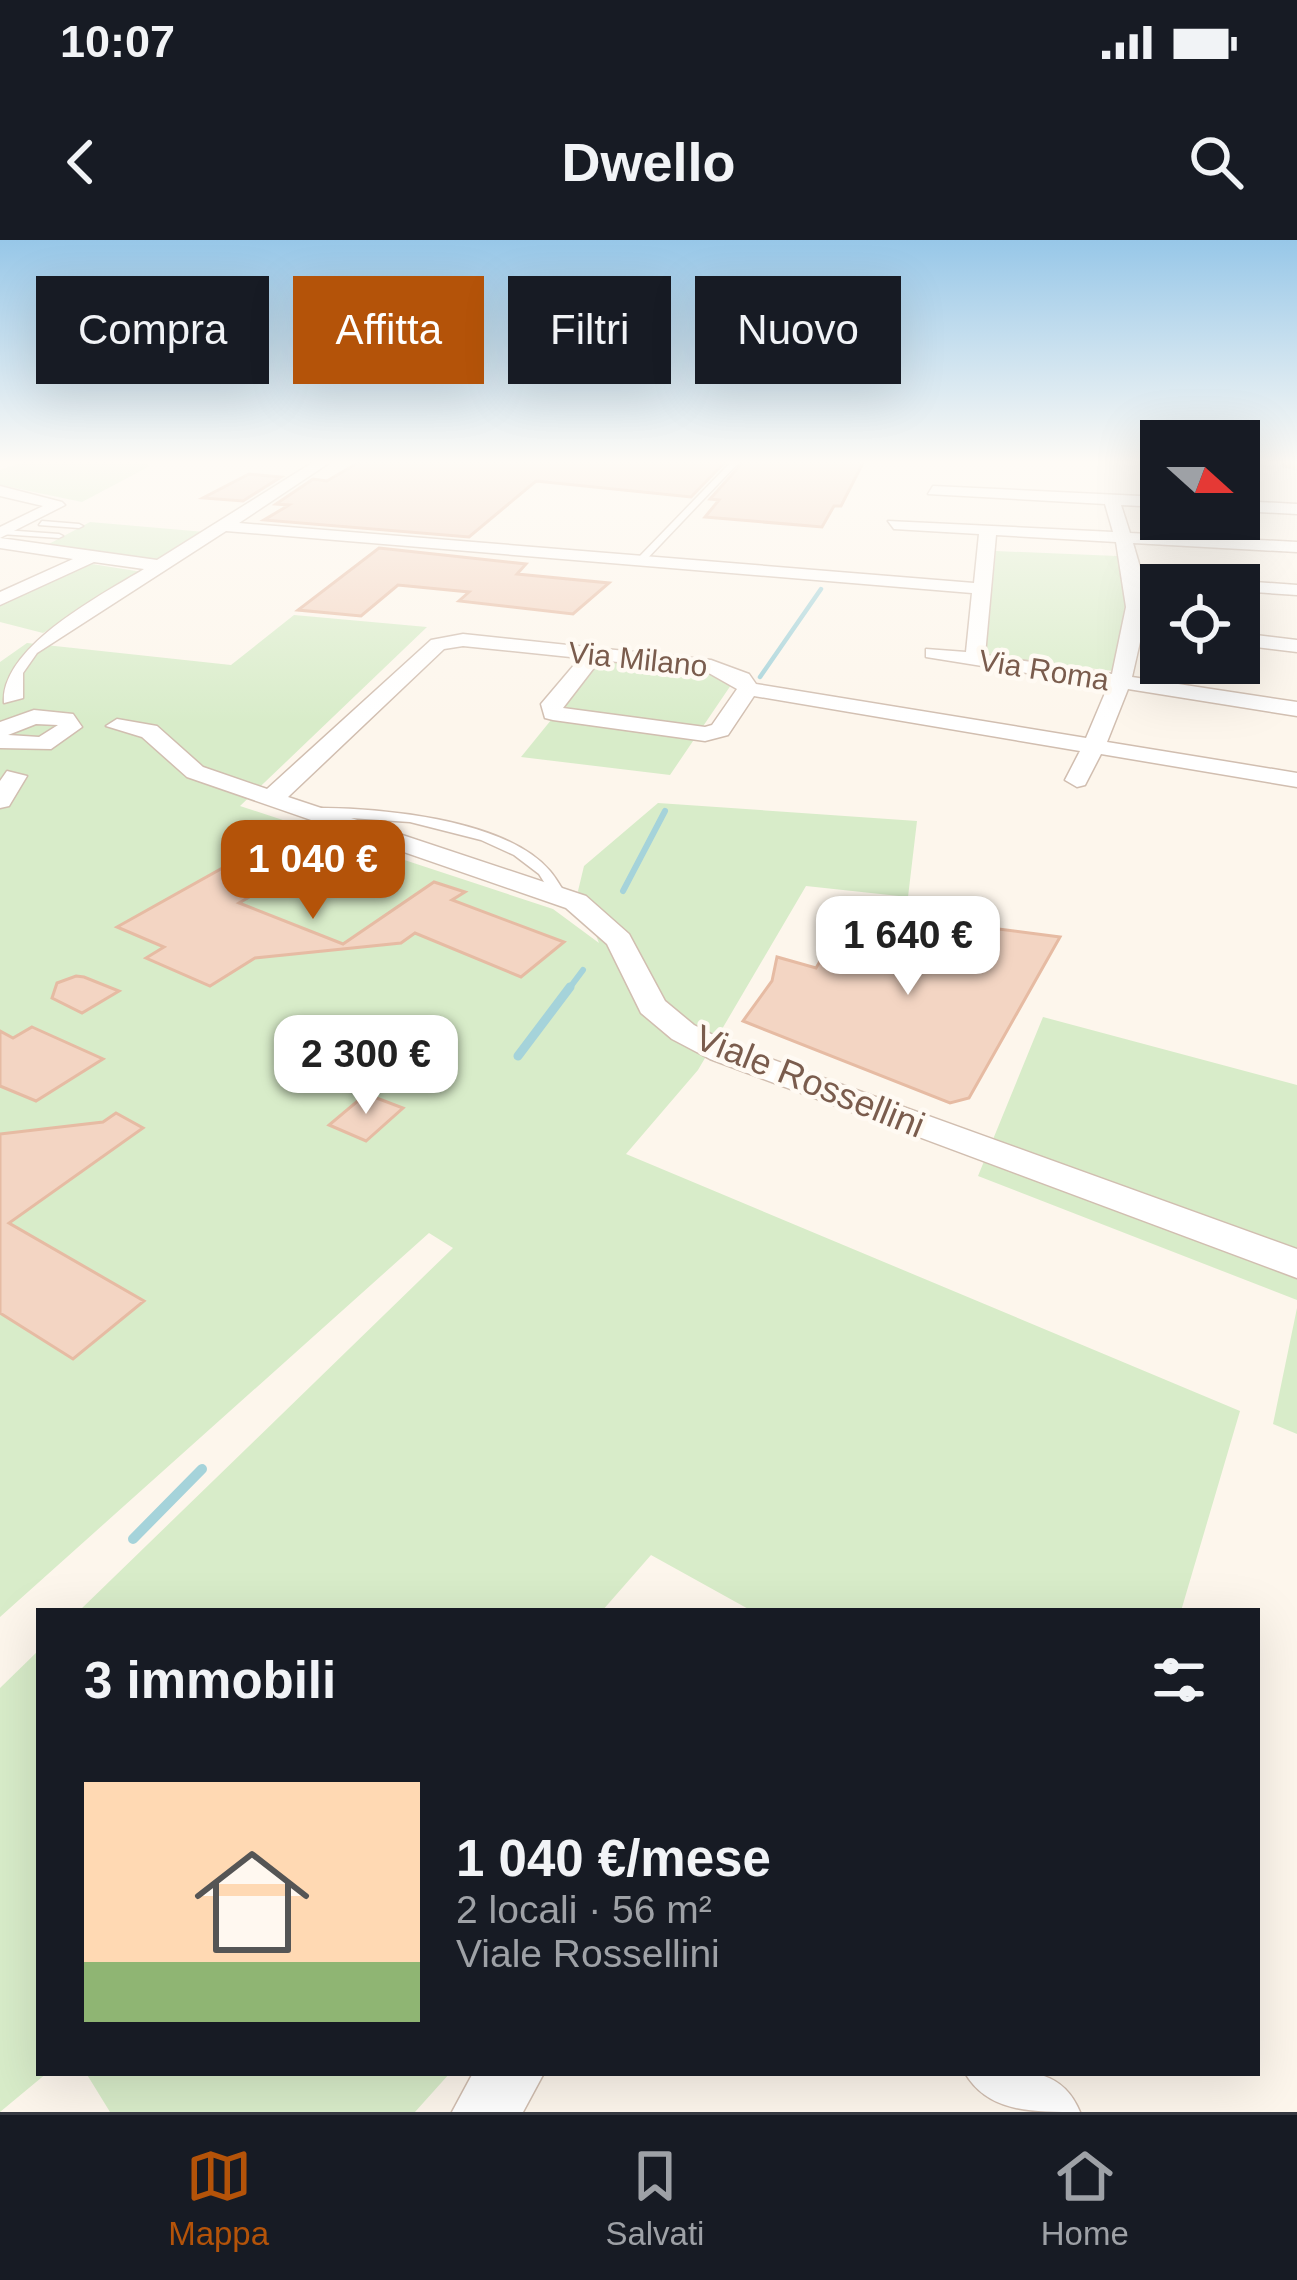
<!DOCTYPE html>
<html lang="it">
<meta charset="utf-8">
<style>
:root{--surface:#171b24;--page:#242831;--text:#f1f3f6;--muted:#9ea1a6;--line:#363941;--accent:#b45309}
body{margin:0;font-family:Arial,sans-serif;background:var(--page);color:var(--text);height:100vh;display:flex;flex-direction:column;font-size:45px;white-space:nowrap}
*{box-sizing:border-box;margin:0}
p{font-size:39px;color:var(--muted)}
.icon{flex:none;width:66px;height:66px;fill:none;stroke:currentColor;stroke-width:2;stroke-linecap:round;stroke-linejoin:round}
.map{position:relative;flex:1;overflow:hidden}
.panel{position:absolute;left:36px;top:1368px;width:1224px;height:468px;display:flex;flex-direction:column;background:var(--surface);border-radius:0px;box-shadow:0 12px 48px #0002}
.panel>*{flex:none}
.banner{position:absolute;left:36px;top:36px;width:1227px;height:108px;display:flex;gap:24px}
.needle{width:78px;rotate:111deg}
.controls{position:absolute;left:1140px;top:180px;display:grid;gap:24px}
.controls a{display:grid;place-items:center;width:120px;height:120px;border-radius:0px;background:var(--surface);box-shadow:0 12px 48px #0002;font-size:60px}
.price{position:absolute;translate:-50% -102px;padding:0 27px;border-radius:24px;background:#fff;color:#222;font-size:39px;line-height:78px;filter:drop-shadow(0 3px 6px #0008)}
.price::after{content:'';position:absolute;left:50%;top:72px;width:36px;height:27px;margin-left:-18px;background:inherit;clip-path:polygon(0 0,100% 0,50% 100%)}
.price.on{background:var(--accent);color:#fff}
ul{padding:0;list-style:none}
li{display:flex;align-items:center;gap:36px;height:300px;padding:0 48px}
li+li{border-top:3px solid var(--line)}
li span{display:grid;place-items:center;flex:none;width:336px;height:240px;border-radius:0px;color:#555}
li>.icon{margin-inline-start:auto}
span .icon{width:144px;height:144px;fill:#fffc;stroke-width:1}
li b{font-size:51px}
h2{display:flex;justify-content:space-between;align-items:center;height:144px;padding:0 48px;font-size:51px}
.pill{padding:0 42px;border-radius:0px;background:var(--surface);box-shadow:0 12px 48px #0002;font-size:42px;line-height:108px}
.pill.on{background:var(--accent);color:#fff}
.status{display:flex;justify-content:space-between;align-items:center;height:84px;padding:0 60px;background:var(--surface);direction:ltr}
.status svg{height:33px;fill:currentColor}
header{display:flex;justify-content:space-between;align-items:center;height:156px;padding:0 48px;background:var(--surface);font-size:54px;font-weight:600}
.tab-bar{display:flex;justify-content:space-around;align-items:center;height:168px;border-top:3px solid var(--line);background:var(--surface);font-size:33px;color:var(--muted)}
.tab-bar a{display:grid;justify-items:center;gap:6px}
.tab-bar .on{color:var(--accent)}
.map>svg:first-child{display:block}
.green{fill:#d8ecc9}
.lines{fill:none;stroke-linecap:round;stroke-linejoin:round}
.stream-far3{stroke:#a5d3da;stroke-width:4.5}
.stream-far2{stroke:#a5d3da;stroke-width:6}
.stream-far1{stroke:#a5d3da;stroke-width:9}
.stream{stroke:#a5d3da;stroke-width:10}
.building{fill:#f3d5c3;stroke:#e6bba3;stroke-width:3}
.lane-casing{stroke:#d1beb0;stroke-width:3}
.street-casing{stroke:#d1beb0;stroke-width:3}
.primary-casing{stroke:#dad1cd;stroke-width:3}
.lane{fill:#fff;fill-rule:evenodd}
.street{fill:#fff;fill-rule:evenodd}
.primary{fill:#fbd9a5;fill-rule:evenodd}
.labels{text-anchor:middle;dominant-baseline:central;stroke-width:9;stroke-linejoin:round;paint-order:stroke}
.far-street-label{font-size:30px;fill:#7a5c4d;stroke:#fffaf3}
.street-label{font-size:36px;fill:#7a5c4d;stroke:#fffaf3}
</style>
<div class="status"><b>10:07</b><svg viewBox="0 0 49 12"><path d="M0 12V9h3v3zM5 12V6h3v6zM10 12V3h3v9zM15 12V0h3v12zM26 1h20v11H26zM47 4h2v5h-2z"/></svg></div>
<header><svg class="icon" aria-label="back" viewBox="0 0 24 24"><path d="M15 5l-7 7 7 7"/></svg>Dwello<svg class="icon" aria-label="search" viewBox="0 0 24 24"><circle cx="10" cy="10" r="6"/><path d="M15 15l6 6"/></svg></header>
<div class="map">
<svg width="1297" height="1872" viewBox="0 0 1297 1872">
<rect width="100%" height="100%" fill="#fdf6ec"/>
<path class="green" d="M25,221H137L150,226L82,262L0,245V230Z
M90,282L205,292L156,322L47,305Z
M996,311L1117,316L1130,386L1122,432L985,416Z
M92,324L142,332L43,393L0,382V365Z
M294,375L427,387L240,566L553,669L599,703L578,651L584,626L658,563L917,581L908,657L806,646L698,830L626,914L1240,1171L1181,1371H752L651,1315L602,1371H79L453,1008L429,993L0,1377V422L27,403L231,425Z
M599,421L720,435L731,445L670,535L521,517Z
M1043,777L1297,845V1060L978,936Z
M1297,1068V1194L1273,1184Z
M39,1410V1833H47L0,1872V1448Z
M86,1833H450L415,1872H110Z"/>
<g class="lines">
<path class="stream-far3" d="M760,437L821,349"/>
<path class="stream-far2" d="M623,651L665,571
M568,750L583,730"/>
<path class="stream-far1" d="M518,816L570,747"/>
<path class="stream" d="M133,1299L202,1229"/>
</g>
<path class="building" d="M361,221H726L691,257L536,241L469,297L264,280L289,265L276,264L313,239L327,241Z
M744,221H864L841,266H834L822,287L705,277L719,260L710,259Z
M249,234L281,237L243,261L203,258Z
M379,308L526,324L517,334L609,343L573,374L459,361L469,352L398,345L361,376L298,370Z
M287,592L334,607L239,663L343,704L434,642L465,652L452,660L564,702L521,737L415,693L401,703L255,718L210,746L146,718L164,707L117,687Z
M851,670L1060,697L969,858L950,863L743,781L772,741L777,717L816,728Z
M76,736L84,737L119,751L82,773L52,758L57,743Z
M32,787L103,819L36,861L0,846V791L13,798Z
M366,854L403,868L366,901L329,885Z
M116,873L143,888L9,983L144,1061L73,1119L0,1073V894L103,882Z"/>
<g class="lines">
<defs>
<path id="lane" d="M732,221H740L643,323H637V319Z
M42,281L79,284L83,286L79,288L39,285Z
M4,290L59,294L63,296L59,298L1,294Z
M309,568C375,567 505,578 550,631C556,638 561,647 566,655L564,658H554L539,634L514,615L481,600L410,582L305,575V569Z"/>
<path id="street" d="M315,221H332L239,283L974,343L979,294L894,289L888,281L1113,292L1105,264L928,254L933,246L1161,257V267L1121,265L1130,293L1297,302V312L1133,303L1142,334L1297,345V355L1239,351V345H1143L1142,393L1132,437L1297,462V476L1128,449L1107,502L1297,533V547L1101,514L1085,545L1077,547L1065,540L1080,511L754,456L728,495L705,501L553,480L545,478L541,464L580,418L463,406L444,409L288,557L586,656L629,694L665,761L694,785L732,805L1297,1009V1038L710,819L672,799L641,773L607,704L566,668L187,537L142,497L106,486L117,479L157,486L203,527L267,549L431,400L463,394L711,420L749,434L756,444L1086,498L1108,446L926,417V409L966,412L972,353L226,291L37,413L23,433V458L4,463C0,407 103,354 144,329L94,322L0,365V352L73,319L0,308V298L157,320ZM996,295L1116,302L1126,367L1112,434L985,415ZM600,420L707,432L737,449L712,485L705,487L563,468Z
M0,246L62,262L65,265L0,298V287L43,266L0,256Z
M1239,261L1297,264V274L1239,271Z
M1239,393L1297,400V412L1239,405Z
M34,470L73,474L82,487L51,509L0,508V482ZM36,484L58,485L39,497L8,495Z
M7,531L27,536L9,566L0,568V541Z
M473,1833H544L523,1872H452Z
M965,1833C1013,1833 1059,1821 1080,1872C1030,1872 988,1872 965,1833Z"/>
<path id="primary" d="M1281,221H1297V229L1284,226Z"/>
</defs>
<use href="#lane" class="lane-casing"/>
<use href="#street" class="street-casing"/>
<use href="#primary" class="primary-casing"/>
<use href="#lane" class="lane"/>
<use href="#street" class="street"/>
<use href="#primary" class="primary"/>
</g>
<linearGradient id="sky" x2="0" y2="1"><stop stop-color="#97c7e8"/><stop offset="0.46" stop-color="#fefbf6"/><stop offset="1" stop-color="#fefbf6" stop-opacity="0"/></linearGradient>
<rect width="1297" height="483" fill="url(#sky)"/>
<g class="labels">
<g class="far-street-label">
<text transform="translate(638 419) rotate(6)">Via Milano</text>
<text transform="translate(1044 430) rotate(9)">Via Roma</text>
</g>
<g class="street-label">
<text transform="translate(810 841) rotate(22)">Viale Rossellini</text>
</g>
</g>
</svg>
<div class="controls">
<a><svg class="needle" viewBox="-14 -14 28 28"><path d="M0-13l5 13h-10z" fill="#e53935"/><path d="M0 13l5-13h-10z" fill="#9ea1a6"/></svg></a>
<a><svg class="icon" aria-label="locate" viewBox="0 0 24 24"><circle cx="12" cy="12" r="6"/><path d="M12 2v4M12 18v4M2 12h4M18 12h4"/></svg></a>
</div>
<b class="price on" style="left:313px;top:682px">1 040 €</b>
<b class="price" style="left:908px;top:758px">1 640 €</b>
<b class="price" style="left:366px;top:877px">2 300 €</b>
<div class="banner">
<a class="pill">Compra</a>
<a class="pill on">Affitta</a>
<a class="pill">Filtri</a>
<a class="pill">Nuovo</a>
</div>
<section class="panel">
<h2>3 immobili<svg class="icon" aria-label="filters" viewBox="0 0 24 24"><path d="M4 7h16M4 17h16"/><circle cx="9" cy="7" r="2"/><circle cx="15" cy="17" r="2"/></svg></h2>
<ul>
<li><span style="background:linear-gradient(#ffd9b3 75%,#8fb573 0)"><svg class="icon" aria-label="home" viewBox="0 0 24 24"><path d="M3 11l9-7 9 7M6 9v11h12V9"/></svg></span><div><b>1 040 €/mese</b><p>2 locali · 56 m²</p><p>Viale Rossellini</p></div></li>
</ul>
</section>
</div>
<nav class="tab-bar">
<a class="on"><svg class="icon" aria-label="map" viewBox="0 0 24 24"><path d="M3 6l6-2 6 2 6-2v14l-6 2-6-2-6 2zM9 4v14M15 6v14"/></svg>Mappa</a>
<a><svg class="icon" aria-label="saved" viewBox="0 0 24 24"><path d="M7 4h10v16l-5-4-5 4z"/></svg>Salvati</a>
<a><svg class="icon" aria-label="home" viewBox="0 0 24 24"><path d="M3 11l9-7 9 7M6 9v11h12V9"/></svg>Home</a>
</nav>
